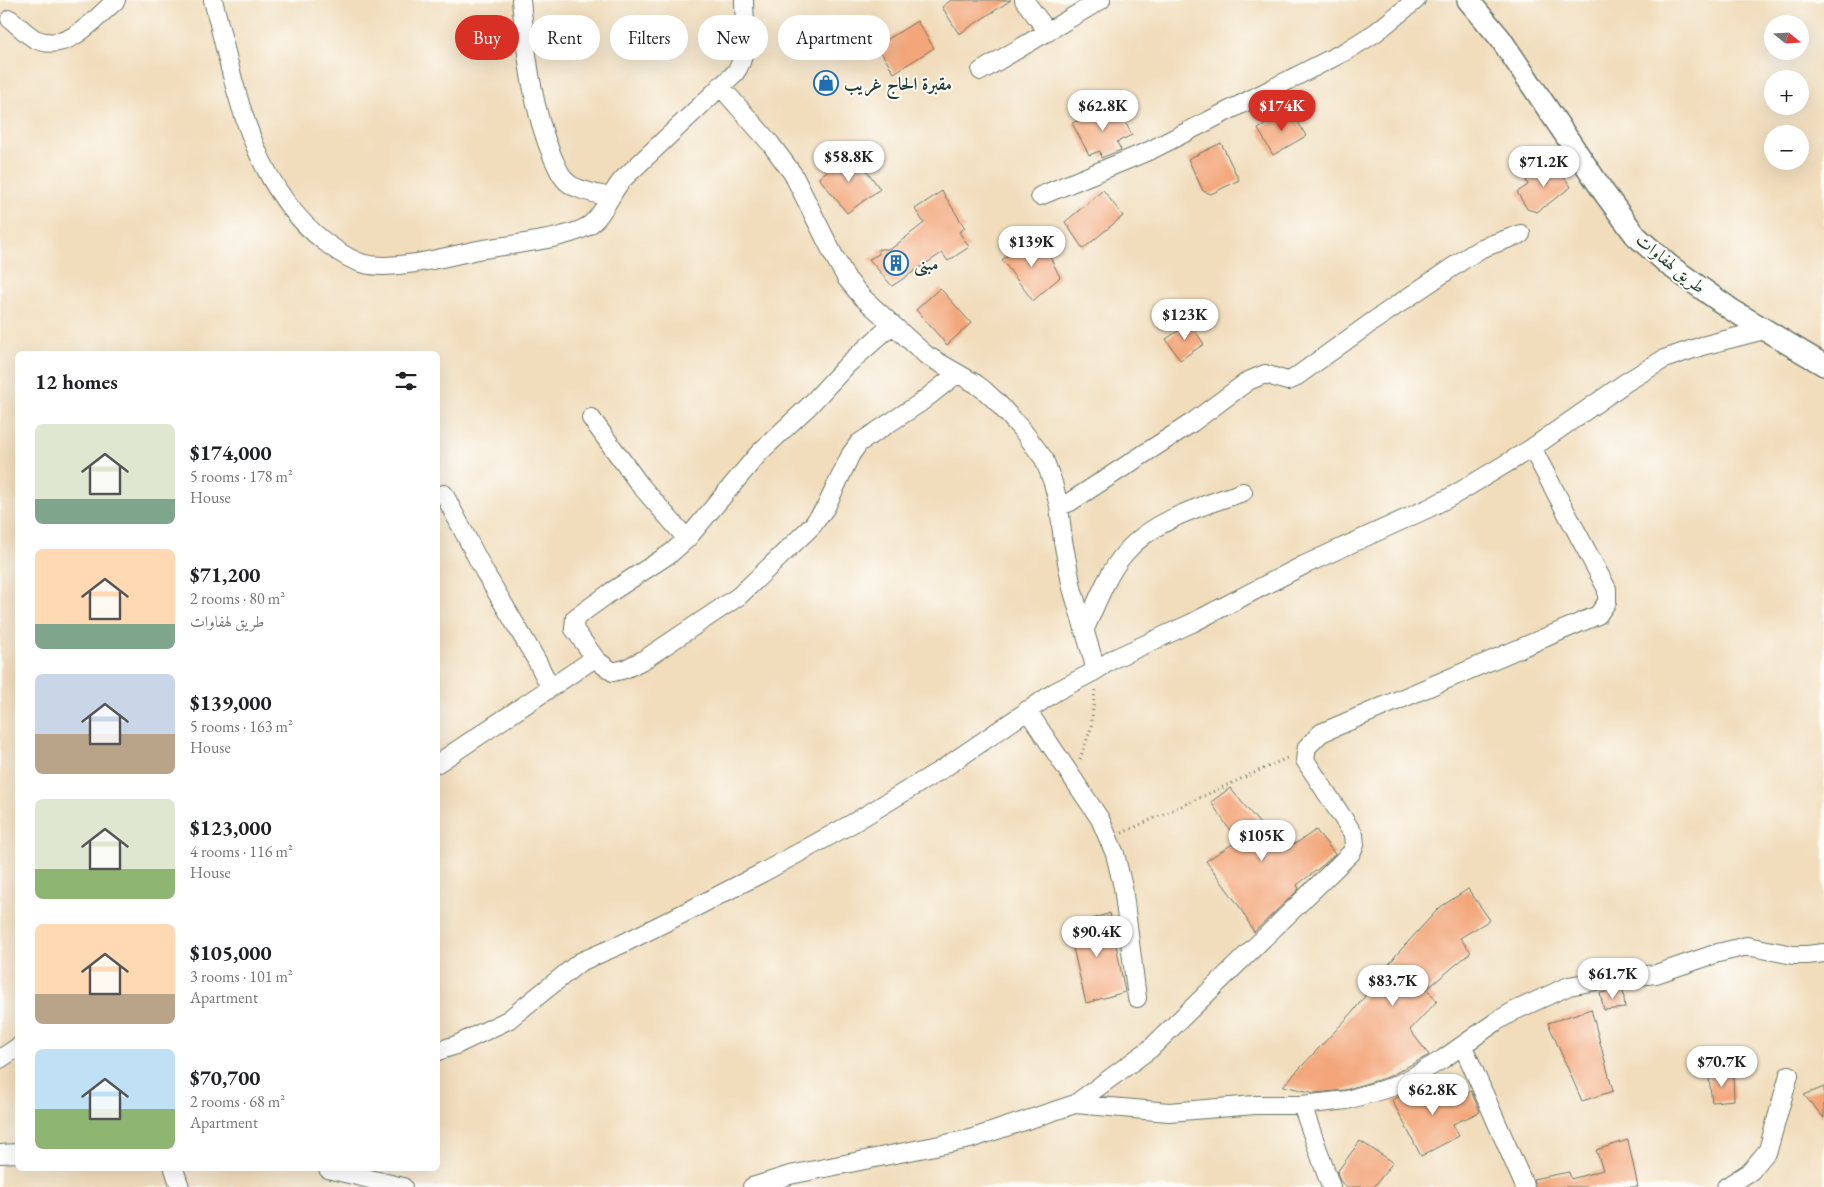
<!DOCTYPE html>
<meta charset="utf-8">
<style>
:root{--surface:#fff;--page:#f6f6f6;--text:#202124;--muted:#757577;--accent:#d93025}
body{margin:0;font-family:"EB Garamond",Amiri,serif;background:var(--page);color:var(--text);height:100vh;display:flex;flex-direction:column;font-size:19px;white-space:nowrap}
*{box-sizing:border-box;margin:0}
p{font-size:16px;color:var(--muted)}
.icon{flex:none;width:28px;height:28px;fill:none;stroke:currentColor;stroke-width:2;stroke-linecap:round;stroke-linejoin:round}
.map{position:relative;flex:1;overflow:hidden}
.panel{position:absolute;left:15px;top:351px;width:425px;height:820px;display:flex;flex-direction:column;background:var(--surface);border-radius:8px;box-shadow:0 5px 20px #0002}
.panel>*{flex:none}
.hud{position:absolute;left:455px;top:15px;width:475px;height:45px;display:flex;gap:10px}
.needle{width:32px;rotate:108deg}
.controls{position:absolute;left:1764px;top:15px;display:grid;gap:10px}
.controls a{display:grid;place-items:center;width:45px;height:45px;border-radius:50%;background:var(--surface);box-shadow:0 5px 20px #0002;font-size:25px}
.price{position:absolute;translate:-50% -42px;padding:0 11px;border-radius:18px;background:#fff;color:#222;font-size:16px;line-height:32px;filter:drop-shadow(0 1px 2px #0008)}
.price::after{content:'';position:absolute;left:50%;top:30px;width:15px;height:11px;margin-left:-8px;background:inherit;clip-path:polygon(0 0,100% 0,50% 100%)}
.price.on{background:var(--accent);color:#fff}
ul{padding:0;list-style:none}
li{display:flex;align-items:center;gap:15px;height:125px;padding:0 20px}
li span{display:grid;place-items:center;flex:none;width:140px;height:100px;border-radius:8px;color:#555}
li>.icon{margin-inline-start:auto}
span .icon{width:60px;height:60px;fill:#fffc;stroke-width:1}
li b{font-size:21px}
h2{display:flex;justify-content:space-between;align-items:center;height:60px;padding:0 20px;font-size:21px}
.tag{padding:0 18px;border-radius:22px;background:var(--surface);box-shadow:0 5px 20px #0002;font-size:18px;line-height:45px}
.tag.on{background:var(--accent);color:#fff}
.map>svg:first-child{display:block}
.building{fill:#f3a679}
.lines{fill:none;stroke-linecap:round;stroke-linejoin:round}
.minor-casing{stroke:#687564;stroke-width:20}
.tertiary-casing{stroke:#687564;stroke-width:24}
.path{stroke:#687564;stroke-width:3;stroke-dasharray:1 4;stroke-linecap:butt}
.minor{stroke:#fff;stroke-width:18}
.tertiary{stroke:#fff;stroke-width:21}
.labels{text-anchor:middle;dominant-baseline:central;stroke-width:4;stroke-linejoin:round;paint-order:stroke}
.poi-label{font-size:18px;font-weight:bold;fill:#1f3d34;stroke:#fdfcf7;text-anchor:start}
.street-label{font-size:18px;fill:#1f3d34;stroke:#fdfcf7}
</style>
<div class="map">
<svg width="1824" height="1187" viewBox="0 0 1824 1187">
<rect width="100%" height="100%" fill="#fdfcf7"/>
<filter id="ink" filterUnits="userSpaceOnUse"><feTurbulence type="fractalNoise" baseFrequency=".02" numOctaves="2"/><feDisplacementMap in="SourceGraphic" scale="10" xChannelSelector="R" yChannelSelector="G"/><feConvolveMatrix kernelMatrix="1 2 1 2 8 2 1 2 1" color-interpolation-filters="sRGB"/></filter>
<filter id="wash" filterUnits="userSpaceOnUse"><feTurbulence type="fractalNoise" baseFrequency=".0096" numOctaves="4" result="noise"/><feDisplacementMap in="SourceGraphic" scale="20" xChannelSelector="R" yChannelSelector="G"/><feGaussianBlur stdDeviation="1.12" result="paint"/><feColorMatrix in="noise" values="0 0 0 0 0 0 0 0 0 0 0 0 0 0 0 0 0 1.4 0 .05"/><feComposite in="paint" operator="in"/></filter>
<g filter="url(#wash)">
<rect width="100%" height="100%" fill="#f1ddbc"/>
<g id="blocks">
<path class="building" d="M951,0H1011L959,34L942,7Z
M917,21L934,48L894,73L877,46Z
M1116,105L1132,135L1117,142L1121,150L1101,158L1100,151L1089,155L1072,123Z
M1291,109L1306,136L1273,155L1258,129Z
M1221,143L1239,180L1211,194L1203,191L1188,159Z
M856,156L880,189L847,213L819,178L839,160Z
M1554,163L1571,187L1537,212L1527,209L1517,192L1528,185L1526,180Z
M1103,190L1123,216L1083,249L1065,222Z
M942,191L965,228L959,232L969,247L948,261L942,253L892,286L869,259L879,254L878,249H891L924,223L915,209Z
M1035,238L1050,257L1060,277L1033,301L1002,260L1018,246Z
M940,288L971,323L947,345L916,310Z
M1190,323L1204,344L1180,360L1166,339Z
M1230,788L1281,849L1298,842L1316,830L1335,854L1322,866L1297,885L1299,889L1254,932L1239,906L1206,861L1237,841L1211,802Z
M1468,889L1490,920L1460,938L1471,952L1427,989L1437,1001L1410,1030L1429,1055L1388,1077L1345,1090L1315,1093L1283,1086L1352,1013L1397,954L1439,908Z
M1110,913L1125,992L1086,1003L1068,927Z
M1623,990L1625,1008L1604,1010L1600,993Z
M1591,1009L1613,1091L1582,1101L1548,1023Z
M1733,1073L1734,1100L1712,1102L1709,1078Z
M1434,1081L1445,1105L1471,1091L1480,1112L1453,1124L1459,1136L1421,1156L1392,1100Z
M1824,1087V1118L1804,1095Z
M1628,1140L1638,1187H1535L1533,1179L1569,1172L1571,1179L1603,1170L1596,1150Z
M1360,1141L1393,1162L1374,1187H1347L1340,1181L1337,1172Z"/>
</g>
</g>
<g filter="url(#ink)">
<use href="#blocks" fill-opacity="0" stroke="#687564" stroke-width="1"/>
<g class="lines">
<defs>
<path id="minor" d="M213,0C235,85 251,186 325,242C337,251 351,261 365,264C393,271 445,257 473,251C501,245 575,240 593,222C606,210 611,192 623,179L735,73C750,54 744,23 744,0
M521,0C526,53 532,109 553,158C557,166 560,176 567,182C575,190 598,194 610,197
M1024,0L1048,32
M10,19C18,25 26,34 35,39C67,54 94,20 116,0
M981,71L1101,0
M720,86L770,143L793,174L834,256L847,279L862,297L926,355L976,384L984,390L997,402L1023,431L1044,459L1053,483L1059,506L1063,541L1072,588L1093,659L1095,671
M1040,196L1151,150L1346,51L1375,33L1416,0
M591,418L640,485L687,539
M444,494L484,571L537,661L550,687
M1059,506L1070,502L1193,422L1248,381L1265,374L1287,381L1293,379L1372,322L1469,256L1482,248L1521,234
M1084,631C1096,605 1106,575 1125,553C1154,519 1203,506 1243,492
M595,658L574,629L575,618L611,592L671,553L687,539L759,453L809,406L848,364L892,325
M1027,710L1100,819L1115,854L1123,887L1137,998
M438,763L595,658L599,662L613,672L625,669L645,659L739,596L812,526L826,507L851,454L859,443L920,403L957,374
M1463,1046L1525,1187
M438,1051L456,1045L508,1020L580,962L622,944L694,908L762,873L853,823L944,768L1055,692L1095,671L1113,659L1192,623L1304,565L1429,508L1454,495L1532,448L1625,383L1664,359L1702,346L1764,330
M0,1059L18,1047
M1075,1104L1169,1112L1255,1105H1302L1331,1187
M1302,1105L1347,1100L1392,1087L1411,1078L1443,1059L1497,1021L1514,1011L1569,986L1602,980L1656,974L1718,953L1747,946L1793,955H1807L1824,953
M0,1154L18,1153
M174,1169L180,1187
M328,1169L403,1187
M752,1187L790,1175L970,1139L1075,1104L1150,1049L1351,853L1355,845L1354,835L1305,760L1307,747L1321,733L1598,615L1607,602V589L1532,448
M1726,1187L1751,1171L1768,1150L1789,1075"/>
<path id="tertiary" d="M1468,0L1500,38L1605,194L1636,236L1670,266L1732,310L1824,365"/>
</defs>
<use href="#minor" class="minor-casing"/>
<use href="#tertiary" class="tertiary-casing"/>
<path class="path" d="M1080,759L1091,728L1095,689
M1122,833L1289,757"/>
<use href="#minor" class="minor"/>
<use href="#tertiary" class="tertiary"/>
</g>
</g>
<defs>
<symbol id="shop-ring" viewBox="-11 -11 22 22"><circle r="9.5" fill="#fdfcf7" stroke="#1f6fb2" stroke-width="1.5"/><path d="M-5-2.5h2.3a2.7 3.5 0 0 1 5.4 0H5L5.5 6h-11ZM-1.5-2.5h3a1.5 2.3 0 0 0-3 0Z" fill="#1f6fb2"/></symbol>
<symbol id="building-ring" viewBox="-11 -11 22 22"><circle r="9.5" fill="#fdfcf7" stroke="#1f6fb2" stroke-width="1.5"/><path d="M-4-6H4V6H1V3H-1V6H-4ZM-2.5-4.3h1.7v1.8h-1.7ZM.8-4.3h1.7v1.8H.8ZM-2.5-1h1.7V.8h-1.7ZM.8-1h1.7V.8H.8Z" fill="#1f6fb2"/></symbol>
</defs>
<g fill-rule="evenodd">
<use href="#shop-ring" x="812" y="69" width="28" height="28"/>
<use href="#building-ring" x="882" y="249" width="28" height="28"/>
</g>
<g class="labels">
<g class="poi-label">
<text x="844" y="83">مقبرة الحاج غريب</text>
<text x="914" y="263">مبنى</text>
</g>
<g class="street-label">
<text transform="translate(1671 263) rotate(39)">طريق لهفاوات</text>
</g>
</g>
</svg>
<div class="controls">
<a><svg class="needle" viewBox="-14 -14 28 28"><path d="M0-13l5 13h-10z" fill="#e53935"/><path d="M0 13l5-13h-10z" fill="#757577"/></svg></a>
<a>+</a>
<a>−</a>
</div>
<b class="price" style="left:1103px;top:132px">$62.8K</b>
<b class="price on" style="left:1282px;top:132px">$174K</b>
<b class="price" style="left:849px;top:183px">$58.8K</b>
<b class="price" style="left:1544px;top:188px">$71.2K</b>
<b class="price" style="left:1032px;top:268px">$139K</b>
<b class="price" style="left:1185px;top:341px">$123K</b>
<b class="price" style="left:1262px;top:862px">$105K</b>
<b class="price" style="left:1097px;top:958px">$90.4K</b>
<b class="price" style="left:1613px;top:1000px">$61.7K</b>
<b class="price" style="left:1393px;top:1007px">$83.7K</b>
<b class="price" style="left:1722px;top:1088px">$70.7K</b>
<b class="price" style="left:1433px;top:1116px">$62.8K</b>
<div class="hud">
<a class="tag on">Buy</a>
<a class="tag">Rent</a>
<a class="tag">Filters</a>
<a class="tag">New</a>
<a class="tag">Apartment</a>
</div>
<section class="panel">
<h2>12 homes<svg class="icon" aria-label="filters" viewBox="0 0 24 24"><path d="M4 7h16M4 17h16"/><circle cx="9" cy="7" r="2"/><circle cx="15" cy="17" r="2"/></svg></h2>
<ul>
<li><span style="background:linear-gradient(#dfe7d0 75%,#7fa58c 0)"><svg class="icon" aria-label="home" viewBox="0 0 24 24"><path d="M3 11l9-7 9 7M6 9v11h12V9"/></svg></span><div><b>$174,000</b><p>5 rooms · 178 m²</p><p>House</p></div></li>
<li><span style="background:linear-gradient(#ffd9b3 75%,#7fa58c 0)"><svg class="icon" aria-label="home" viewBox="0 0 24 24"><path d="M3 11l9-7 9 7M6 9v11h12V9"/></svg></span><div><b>$71,200</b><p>2 rooms · 80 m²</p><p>طريق لهفاوات</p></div></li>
<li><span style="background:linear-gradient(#c9d6e8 60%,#b9a48a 0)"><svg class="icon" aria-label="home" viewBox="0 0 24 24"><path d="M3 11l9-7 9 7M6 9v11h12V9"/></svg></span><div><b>$139,000</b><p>5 rooms · 163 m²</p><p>House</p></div></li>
<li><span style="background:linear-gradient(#dfe7d0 70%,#8fb573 0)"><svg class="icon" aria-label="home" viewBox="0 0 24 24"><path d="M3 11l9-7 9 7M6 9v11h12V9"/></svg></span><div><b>$123,000</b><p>4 rooms · 116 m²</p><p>House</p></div></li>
<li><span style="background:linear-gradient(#ffd9b3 70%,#b9a48a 0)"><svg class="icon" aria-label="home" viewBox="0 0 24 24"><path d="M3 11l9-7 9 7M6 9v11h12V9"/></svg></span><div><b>$105,000</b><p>3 rooms · 101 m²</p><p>Apartment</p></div></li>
<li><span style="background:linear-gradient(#bfe0f5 60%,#8fb573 0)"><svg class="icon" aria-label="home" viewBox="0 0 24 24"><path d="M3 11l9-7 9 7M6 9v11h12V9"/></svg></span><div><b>$70,700</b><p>2 rooms · 68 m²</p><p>Apartment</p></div></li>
</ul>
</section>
</div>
